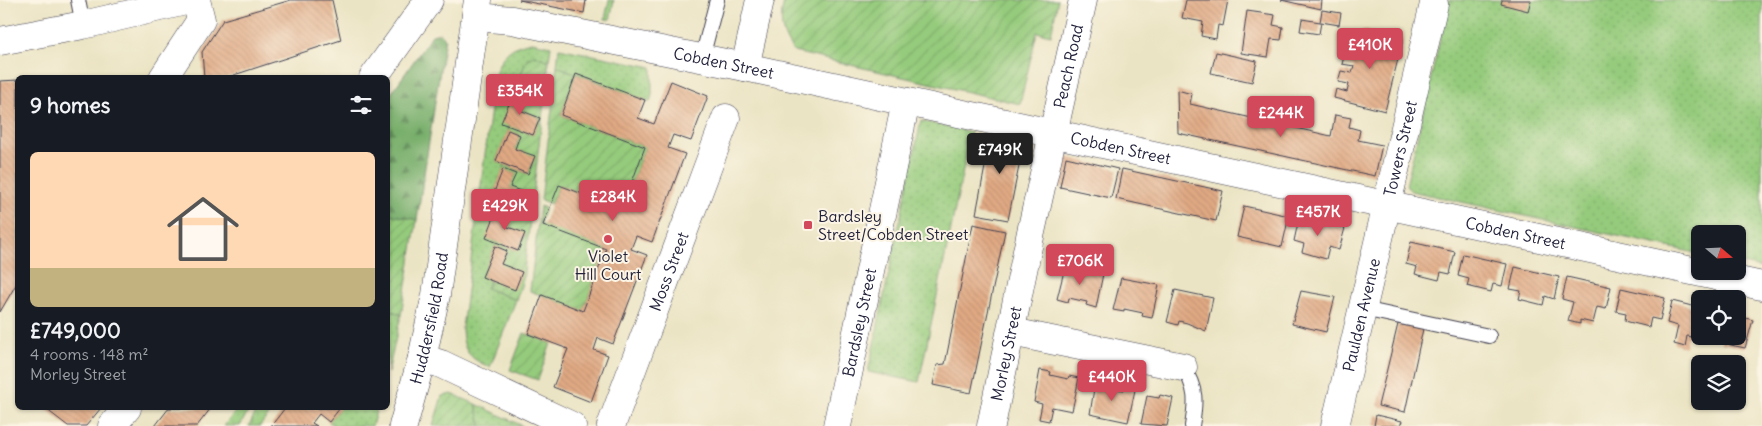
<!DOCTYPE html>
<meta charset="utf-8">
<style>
:root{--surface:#171b24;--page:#20242c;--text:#f1f3f6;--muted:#9ea1a6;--accent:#d1495b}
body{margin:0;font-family:Delius,sans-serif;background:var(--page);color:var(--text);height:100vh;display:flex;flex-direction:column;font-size:19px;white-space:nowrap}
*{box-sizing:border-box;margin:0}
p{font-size:16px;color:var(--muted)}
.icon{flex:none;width:28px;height:28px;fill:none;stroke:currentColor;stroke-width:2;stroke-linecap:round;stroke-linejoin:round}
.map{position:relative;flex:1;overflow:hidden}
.panel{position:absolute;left:15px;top:75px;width:375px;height:335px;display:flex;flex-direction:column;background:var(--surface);border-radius:8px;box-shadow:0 1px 4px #0004}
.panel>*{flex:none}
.needle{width:32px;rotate:109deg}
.buttons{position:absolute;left:1691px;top:225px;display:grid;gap:10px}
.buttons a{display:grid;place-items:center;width:55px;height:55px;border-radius:8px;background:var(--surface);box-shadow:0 1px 4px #0004;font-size:25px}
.price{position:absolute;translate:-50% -42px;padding:0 11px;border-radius:5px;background:var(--accent);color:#fff;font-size:16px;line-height:32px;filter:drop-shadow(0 1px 2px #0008)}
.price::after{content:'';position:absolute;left:50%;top:30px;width:15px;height:11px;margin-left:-8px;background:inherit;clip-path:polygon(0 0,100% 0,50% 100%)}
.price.active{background:#222;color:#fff}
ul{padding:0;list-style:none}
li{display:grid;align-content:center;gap:10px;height:265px;padding:0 15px}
li span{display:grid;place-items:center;height:155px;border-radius:8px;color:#555}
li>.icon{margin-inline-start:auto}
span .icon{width:90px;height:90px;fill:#fffc;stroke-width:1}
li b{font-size:21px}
h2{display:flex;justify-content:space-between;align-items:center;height:60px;padding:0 15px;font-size:21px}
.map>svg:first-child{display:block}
.grass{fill:url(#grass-dots);stroke:#5c765c}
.forest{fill:url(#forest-firs);stroke:#4d6854}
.garden{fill:url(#garden-furrows);stroke:#5c765c}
.building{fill:url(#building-back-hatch)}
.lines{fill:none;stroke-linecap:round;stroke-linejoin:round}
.service-casing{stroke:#403f50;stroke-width:16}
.minor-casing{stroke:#403f50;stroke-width:29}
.primary-casing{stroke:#403f50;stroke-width:29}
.service{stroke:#fff;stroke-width:14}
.minor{stroke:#fff;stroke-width:28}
.primary{stroke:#fff;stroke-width:28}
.poi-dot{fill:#d1495b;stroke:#fcf5e5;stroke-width:2}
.labels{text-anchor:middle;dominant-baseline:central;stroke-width:4;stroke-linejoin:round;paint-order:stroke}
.street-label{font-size:16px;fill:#22223b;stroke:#fcf5e5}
.poi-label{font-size:16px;fill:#22223b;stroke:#fcf5e5;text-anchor:start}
</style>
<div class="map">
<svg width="1762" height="426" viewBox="0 0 1762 426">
<defs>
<pattern id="grass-dots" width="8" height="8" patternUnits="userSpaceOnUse" patternTransform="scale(1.25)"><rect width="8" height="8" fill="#95cb7c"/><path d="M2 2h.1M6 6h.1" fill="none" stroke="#80ae6c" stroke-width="1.8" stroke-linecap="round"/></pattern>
<pattern id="forest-firs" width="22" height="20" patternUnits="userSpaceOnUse" patternTransform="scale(1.25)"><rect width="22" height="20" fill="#78af6c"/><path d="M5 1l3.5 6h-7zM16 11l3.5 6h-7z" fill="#628e5a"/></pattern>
<pattern id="garden-furrows" width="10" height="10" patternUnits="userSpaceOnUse" patternTransform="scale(1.25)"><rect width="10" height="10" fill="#95cb7c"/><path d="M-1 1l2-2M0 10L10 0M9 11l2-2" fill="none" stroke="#80ae6c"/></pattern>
<pattern id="building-back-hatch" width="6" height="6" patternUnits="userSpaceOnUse" patternTransform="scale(1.25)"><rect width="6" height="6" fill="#e0a983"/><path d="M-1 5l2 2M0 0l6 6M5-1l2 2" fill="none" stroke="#c09172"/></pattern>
</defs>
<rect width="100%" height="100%" fill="#fcf5e5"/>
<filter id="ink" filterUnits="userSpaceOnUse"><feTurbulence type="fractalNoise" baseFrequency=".02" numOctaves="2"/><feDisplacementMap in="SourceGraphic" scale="10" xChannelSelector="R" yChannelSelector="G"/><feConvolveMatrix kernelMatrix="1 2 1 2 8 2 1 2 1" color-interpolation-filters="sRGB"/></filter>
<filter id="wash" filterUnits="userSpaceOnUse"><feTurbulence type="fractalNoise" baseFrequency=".0096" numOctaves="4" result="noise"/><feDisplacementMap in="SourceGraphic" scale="20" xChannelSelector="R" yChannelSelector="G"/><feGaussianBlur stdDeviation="1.12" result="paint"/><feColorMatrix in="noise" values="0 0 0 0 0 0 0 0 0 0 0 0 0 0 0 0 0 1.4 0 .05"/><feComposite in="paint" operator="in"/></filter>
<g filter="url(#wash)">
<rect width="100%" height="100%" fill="#ebe4c4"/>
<path class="grass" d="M609,0H614L610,20L605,19Z
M1449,0H1762V268L1738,263V234H1700V254L1411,191L1406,186Z
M532,42L551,46L549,61L535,55L527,59L502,122L510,126L496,161L505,165L491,200L500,203L487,238L497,242L482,277L490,280L486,288L516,300L490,367C468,358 463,351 462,328L496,71C502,53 514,45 532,42Z
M559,48L652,67V95L650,102L557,66Z
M921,121L971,132L919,382L868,372Z
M388,309L401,315L388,373Z
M476,404L523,426H481Z
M238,408H250L240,426H224Z
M258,408H274L260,426H249Z
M340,408H377L372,426H334L329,422Z"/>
<path class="forest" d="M440,33L445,38L417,220L388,214V98L432,35Z"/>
<path class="garden" d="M785,0H1058L1051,35L1037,32L1020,104L794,52C781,35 778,20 785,0Z
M535,55L549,61L523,280L516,300L486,288L501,264L507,251L495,246L497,242L518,251L525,234L505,226L510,212L498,207L500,203L524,212L530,195L510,187L516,174L503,169L505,165L528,174L535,157L515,149L520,135L508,130L510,126L533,135L540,118L520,110L525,97L514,92L527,59Z
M557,66L576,74L561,115L645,147L622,209L559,185L551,204L541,200Z
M540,206L545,208L540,223L606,249L583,311L530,291Z
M388,214L417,220L401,315L388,309Z
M524,333L551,343L538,380L510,370Z
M452,394L476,404L481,426H433L442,396Z"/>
<g id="blocks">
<path class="building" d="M291,0H332L341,40L225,78H204L202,52L223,20Z
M519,0H586L584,13Z
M1186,0H1228L1223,26L1218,25L1216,39L1201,36L1203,22L1182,18Z
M1281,0H1322L1321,9Z
M1502,0H1531L1528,11L1501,4Z
M1322,10L1341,13L1339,25L1321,22L1319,34L1300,31L1302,19L1320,22Z
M1247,11L1275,15L1273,25L1283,27L1281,40L1271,39L1268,57L1241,53Z
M1362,30L1403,39L1385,111L1334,98L1336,89L1347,92L1349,84L1338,82L1341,71L1352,73L1354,66L1342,64L1345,53L1357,56L1358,52L1346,49L1348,39L1360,41Z
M1216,52L1257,61L1252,82L1211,73Z
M576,74L645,100L638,118L654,124L671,81L708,96L691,141L673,135L668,148L685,154L652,242L636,236L631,249L647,255L613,344L598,338L594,350L608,355L591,402L553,387L568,349L528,334L542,295L583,311L606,249L543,225L559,185L622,209L645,147L561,115Z
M18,80V281L0,312V81Z
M1177,90L1192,94L1190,104L1331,136L1335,115L1351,118L1349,127L1360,130L1358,140L1382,145L1375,176L1178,133Z
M514,92L526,97L520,110L540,118L533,135L501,123Z
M508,130L520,135L515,149L535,156L528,174L496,161Z
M992,130L1025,137L1008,220L976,214Z
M1066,157L1118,169L1111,198L1060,187Z
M503,169L516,174L510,187L531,195L524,212L491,200Z
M1122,169L1223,191L1216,221L1116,199Z
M1244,206L1289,216L1282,247L1237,237Z
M498,207L510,212L505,226L525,233L518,251L486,238Z
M1299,218L1345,228L1339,250L1329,247L1326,259L1302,252L1304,244L1294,241Z
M973,224L1005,231L971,393L933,385L937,365L945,364Z
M1411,242L1455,252L1450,274L1441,272L1439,280L1415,274L1417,267L1406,264Z
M495,246L507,251L501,264L522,272L515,290L482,277Z
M1463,254L1507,264L1502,286L1493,284L1491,292L1467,286L1469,279L1458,276Z
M1065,267L1103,274L1096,308L1086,305L1087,302L1069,298L1068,302L1057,299Z
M1515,267L1559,277L1554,299L1545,296L1543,305L1519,299L1521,291L1510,289Z
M1567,277L1611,287L1606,309L1597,307L1593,323L1580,320V324L1568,321L1573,302L1562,299Z
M1121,278L1159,285L1152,318L1142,316L1143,313L1124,309V312L1113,310Z
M1621,288L1665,298L1660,320L1651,318L1649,327L1625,321L1626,313L1616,311Z
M1175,290L1213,298L1206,331L1187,323L1179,321L1178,325L1167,322Z
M1301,291L1335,297L1326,332L1292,324Z
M1672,301L1700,308V339L1687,336L1685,347L1674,344L1678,326L1667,323Z
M1738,316L1753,320L1745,348L1721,343L1722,336H1738Z
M1398,324L1423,329L1405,412L1378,406Z
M1040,370L1051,372L1050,375L1068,379L1069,376L1079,378L1072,411L1052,407L1049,421L1039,419L1042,404L1034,402Z
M1095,382L1107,384L1106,387L1124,390L1125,387L1135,390L1128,422L1090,414Z
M1160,395L1173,398L1167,426L1141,424L1147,396L1159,398Z
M47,408H101L86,426H68L46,409Z
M169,408H211L197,426H155Z
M285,408H340L329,422L319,414L312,423L317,426H271Z
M1376,415L1402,421L1400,426H1374Z"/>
</g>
</g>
<g filter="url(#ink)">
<use href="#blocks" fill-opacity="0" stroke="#403f50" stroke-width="1"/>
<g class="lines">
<defs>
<path id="service" d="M78,0L83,25
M702,58L717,0
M1363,309L1489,336
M1183,367C1197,389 1196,401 1192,426"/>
<g id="minor">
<path id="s1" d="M476,17L512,20L745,67L1762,286"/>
<path d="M0,41L83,25L190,0"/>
<path d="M745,67L760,0"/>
<path d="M163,78L201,20L196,0"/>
<path d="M373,78L429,0"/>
<path d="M1012,332L1183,367"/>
<path d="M422,358L441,364L572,426"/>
<path d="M112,426L127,408"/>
<path id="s2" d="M611,426L726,118"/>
<path id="s3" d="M837,426L906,102"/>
<path id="s4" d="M991,426L1031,232L1083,0"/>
<path id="s5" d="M1335,426L1434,4"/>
</g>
<g id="primary">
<path id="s6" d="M403,426L422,358L436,295L478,0"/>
</g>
</defs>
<use href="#service" class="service-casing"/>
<use href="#minor" class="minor-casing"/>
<use href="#primary" class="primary-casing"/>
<use href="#service" class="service"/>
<use href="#minor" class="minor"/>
<use href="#primary" class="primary"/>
</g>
</g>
<g class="poi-dot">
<rect x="803" y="220" width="10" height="10" rx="2.5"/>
<circle cx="608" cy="239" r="5"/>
</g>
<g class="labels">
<g class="street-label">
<text stroke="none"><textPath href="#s1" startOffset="252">Cobden Street</textPath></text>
<text stroke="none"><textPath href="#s4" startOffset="368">Peach Road</textPath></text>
<text stroke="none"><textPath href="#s1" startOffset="658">Cobden Street</textPath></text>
<text stroke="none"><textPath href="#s5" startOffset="285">Towers Street</textPath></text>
<text stroke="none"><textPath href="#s1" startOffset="1062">Cobden Street</textPath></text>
<text stroke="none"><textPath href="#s2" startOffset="165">Moss Street</textPath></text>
<text stroke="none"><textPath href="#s5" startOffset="114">Paulden Avenue</textPath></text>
<text stroke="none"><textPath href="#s6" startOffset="111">Huddersfield Road</textPath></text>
<text stroke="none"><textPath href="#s3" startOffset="106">Bardsley Street</textPath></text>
<text stroke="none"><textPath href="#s4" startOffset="74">Morley Street</textPath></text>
</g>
<g class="poi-label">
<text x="818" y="216">Bardsley<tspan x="818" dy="18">Street/Cobden Street</tspan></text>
<text x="608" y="256" text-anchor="middle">Violet<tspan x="608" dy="18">Hill Court</tspan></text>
</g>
</g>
</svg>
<div class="buttons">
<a><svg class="needle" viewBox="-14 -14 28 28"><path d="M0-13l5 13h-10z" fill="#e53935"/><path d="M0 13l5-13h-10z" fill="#9ea1a6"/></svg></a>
<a><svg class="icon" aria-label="locate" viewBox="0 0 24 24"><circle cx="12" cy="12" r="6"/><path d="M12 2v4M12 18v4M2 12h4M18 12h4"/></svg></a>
<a><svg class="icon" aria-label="layers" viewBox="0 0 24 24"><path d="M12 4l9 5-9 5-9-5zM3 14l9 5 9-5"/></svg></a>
</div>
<b class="price" style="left:1370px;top:70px">£410K</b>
<b class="price" style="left:520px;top:116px">£354K</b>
<b class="price" style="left:1281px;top:138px">£244K</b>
<b class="price active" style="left:1000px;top:175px">£749K</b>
<b class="price" style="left:613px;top:222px">£284K</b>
<b class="price" style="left:505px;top:231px">£429K</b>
<b class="price" style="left:1318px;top:237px">£457K</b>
<b class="price" style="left:1080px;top:286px">£706K</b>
<b class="price" style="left:1112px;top:402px">£440K</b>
<section class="panel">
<h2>9 homes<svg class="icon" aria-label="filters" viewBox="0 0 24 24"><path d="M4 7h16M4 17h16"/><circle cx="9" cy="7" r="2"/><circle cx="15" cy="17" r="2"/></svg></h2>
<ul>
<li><span style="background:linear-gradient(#ffd9b3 75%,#c2b280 0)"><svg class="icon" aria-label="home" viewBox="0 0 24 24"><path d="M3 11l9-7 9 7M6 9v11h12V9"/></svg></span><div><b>£749,000</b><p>4 rooms · 148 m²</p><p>Morley Street</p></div></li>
</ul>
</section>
</div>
